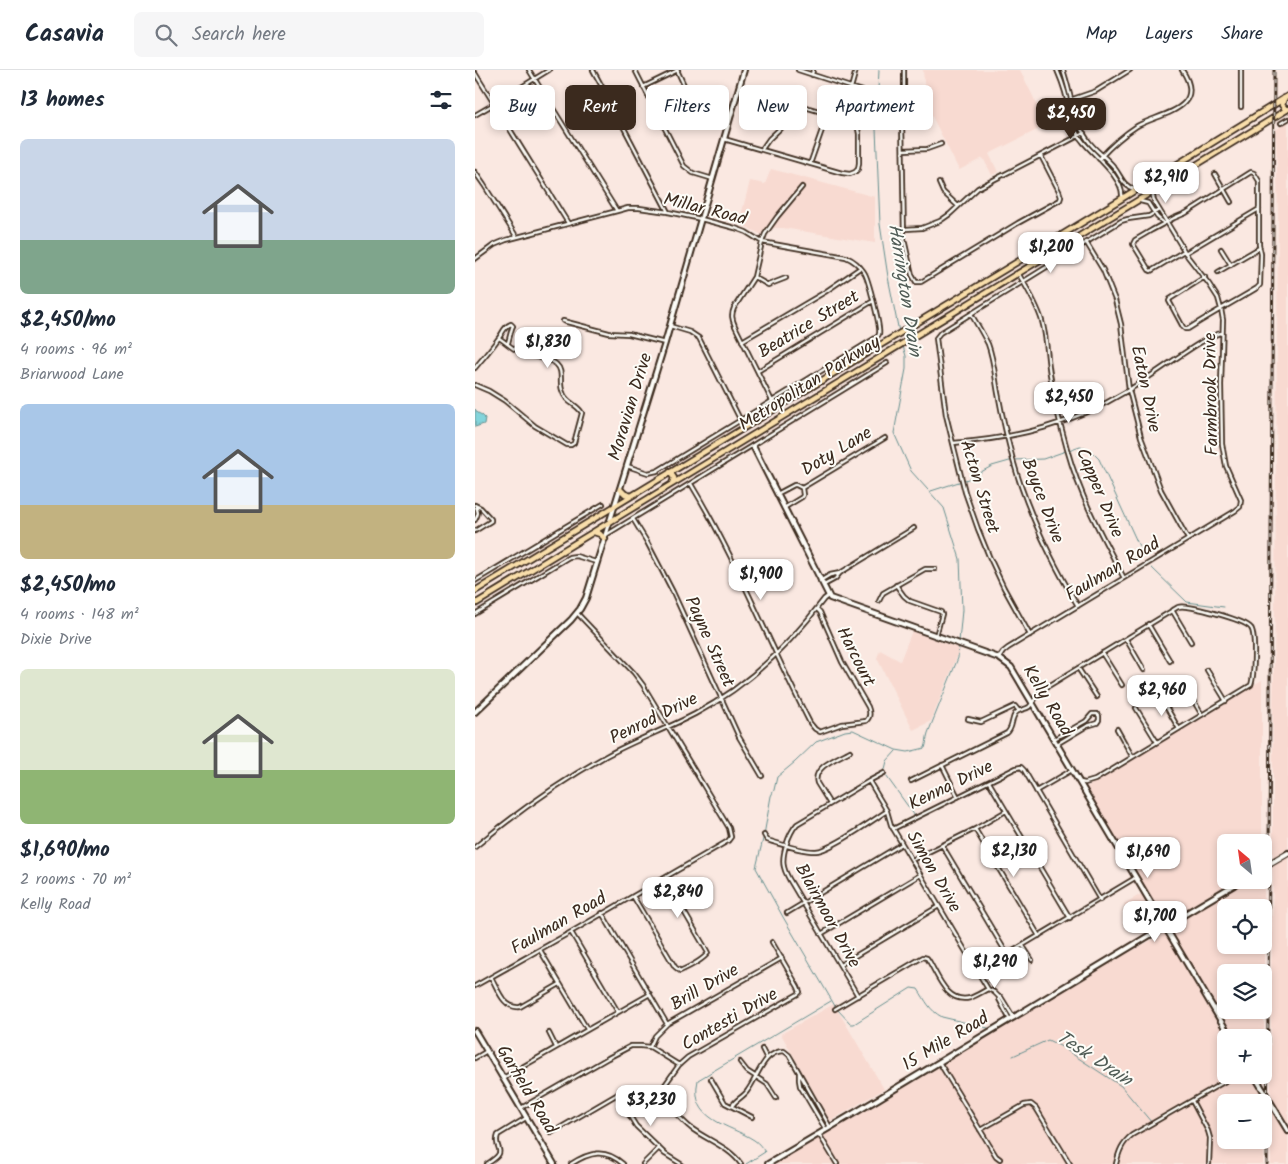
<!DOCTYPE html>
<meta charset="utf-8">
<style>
:root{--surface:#fff;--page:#f6f6f7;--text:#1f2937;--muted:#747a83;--line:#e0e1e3;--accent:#3b2a1e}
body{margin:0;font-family:Kalam,sans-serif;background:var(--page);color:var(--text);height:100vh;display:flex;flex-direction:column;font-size:19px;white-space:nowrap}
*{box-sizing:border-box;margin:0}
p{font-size:16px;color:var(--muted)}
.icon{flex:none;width:28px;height:28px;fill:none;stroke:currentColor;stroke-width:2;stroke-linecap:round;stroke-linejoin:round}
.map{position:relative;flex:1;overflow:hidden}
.drawer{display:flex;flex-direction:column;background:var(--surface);width:475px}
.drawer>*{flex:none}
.hud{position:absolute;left:15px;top:15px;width:475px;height:45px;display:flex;gap:10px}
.needle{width:32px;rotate:331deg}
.tools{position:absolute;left:742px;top:764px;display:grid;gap:10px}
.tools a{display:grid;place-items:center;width:55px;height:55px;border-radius:8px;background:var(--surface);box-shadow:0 2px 8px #0003;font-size:25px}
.price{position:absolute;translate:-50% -42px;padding:0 11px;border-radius:10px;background:#fff;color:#222;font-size:16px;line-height:32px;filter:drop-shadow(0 1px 2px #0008)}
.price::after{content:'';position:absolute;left:50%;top:30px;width:15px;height:11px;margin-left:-8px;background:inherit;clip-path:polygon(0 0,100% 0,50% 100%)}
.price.selected{background:var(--accent);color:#fff}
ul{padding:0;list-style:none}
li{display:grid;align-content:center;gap:10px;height:265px;padding:0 20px}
li span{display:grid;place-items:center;height:155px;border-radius:8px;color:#555}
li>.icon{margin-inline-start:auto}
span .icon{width:90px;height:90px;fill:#fffc;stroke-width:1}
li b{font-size:21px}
h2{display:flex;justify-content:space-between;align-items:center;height:60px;padding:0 20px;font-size:21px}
.pill{padding:0 18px;border-radius:8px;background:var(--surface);box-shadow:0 2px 8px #0003;font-size:18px;line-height:45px}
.pill.selected{background:var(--accent);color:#fff}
header{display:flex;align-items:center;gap:30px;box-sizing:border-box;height:70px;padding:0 25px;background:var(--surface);border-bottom:1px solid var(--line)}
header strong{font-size:24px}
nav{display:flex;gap:28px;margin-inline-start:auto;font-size:18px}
.search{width:350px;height:45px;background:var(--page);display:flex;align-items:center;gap:12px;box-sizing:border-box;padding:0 18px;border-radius:8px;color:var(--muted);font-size:19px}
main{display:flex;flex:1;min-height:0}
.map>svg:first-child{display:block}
.built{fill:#f8dad1;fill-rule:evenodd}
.water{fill:url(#water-ripples);stroke:#66908f}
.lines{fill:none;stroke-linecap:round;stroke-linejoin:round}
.stream{stroke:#66908f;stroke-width:1}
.street-casing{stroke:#3b2a1e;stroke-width:6}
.secondary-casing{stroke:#3b2a1e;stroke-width:8}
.primary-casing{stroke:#3b2a1e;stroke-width:8}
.street{stroke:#fdfcf7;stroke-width:2.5}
.secondary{stroke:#fdfcf7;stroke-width:4}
.primary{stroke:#f9deab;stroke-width:4.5}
.rail-casing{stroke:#3b2a1e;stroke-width:3}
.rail{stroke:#fdfcf7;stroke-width:1;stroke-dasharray:4;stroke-linecap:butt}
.labels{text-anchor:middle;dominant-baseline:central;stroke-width:4;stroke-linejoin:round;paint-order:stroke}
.street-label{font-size:18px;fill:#3b2a1e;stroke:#fdfcf7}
.water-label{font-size:19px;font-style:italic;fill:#515d57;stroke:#fdfcf7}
</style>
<header>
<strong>Casavia</strong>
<div class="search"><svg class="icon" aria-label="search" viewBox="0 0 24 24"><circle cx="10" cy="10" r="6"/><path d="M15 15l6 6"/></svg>Search here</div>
<nav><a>Map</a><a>Layers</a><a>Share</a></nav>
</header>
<main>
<section class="drawer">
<h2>13 homes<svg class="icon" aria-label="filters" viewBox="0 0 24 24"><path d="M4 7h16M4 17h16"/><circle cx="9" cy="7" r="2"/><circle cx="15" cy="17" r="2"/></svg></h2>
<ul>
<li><span style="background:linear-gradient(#c9d6e8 65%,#7fa58c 0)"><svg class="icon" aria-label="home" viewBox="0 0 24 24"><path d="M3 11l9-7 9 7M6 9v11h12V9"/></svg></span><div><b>$2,450/mo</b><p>4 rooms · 96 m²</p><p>Briarwood Lane</p></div></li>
<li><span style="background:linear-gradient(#a9c7e8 65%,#c2b280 0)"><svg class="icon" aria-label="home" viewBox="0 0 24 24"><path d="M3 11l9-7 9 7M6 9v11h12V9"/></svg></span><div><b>$2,450/mo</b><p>4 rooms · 148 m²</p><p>Dixie Drive</p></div></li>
<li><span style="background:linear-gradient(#dfe7d0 65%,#8fb573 0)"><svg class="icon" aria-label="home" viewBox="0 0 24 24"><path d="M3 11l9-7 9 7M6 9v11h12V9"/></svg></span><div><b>$1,690/mo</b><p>2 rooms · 70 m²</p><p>Kelly Road</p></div></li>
</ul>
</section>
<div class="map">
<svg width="813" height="1094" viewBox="0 0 813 1094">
<defs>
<pattern id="water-ripples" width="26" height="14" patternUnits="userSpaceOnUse" patternTransform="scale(1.25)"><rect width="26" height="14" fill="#83d4db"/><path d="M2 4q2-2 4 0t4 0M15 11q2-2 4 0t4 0" fill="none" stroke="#72b6bc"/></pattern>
</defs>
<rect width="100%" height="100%" fill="#fae8e1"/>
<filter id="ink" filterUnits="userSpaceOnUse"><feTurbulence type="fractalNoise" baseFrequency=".02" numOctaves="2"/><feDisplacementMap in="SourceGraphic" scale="10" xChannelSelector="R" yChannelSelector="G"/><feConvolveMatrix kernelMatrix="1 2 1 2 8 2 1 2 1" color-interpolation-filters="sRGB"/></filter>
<g filter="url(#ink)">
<path class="built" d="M448,0H545L572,55L514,84L523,102L517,105L508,88L484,100L451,34Z
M813,51V778L798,787V645L800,542L803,148L801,60Z
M296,99L400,127V173L308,158H297L287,165L264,153L275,111L290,114Z
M437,561L485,579L456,651L438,660L402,588L405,580L425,591Z
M787,610V772H751V810H760L693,850L688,848L679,834L656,847L649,834L671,821L610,718Z
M813,787V1094H796V916L798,807L797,796Z
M773,810H789V837L751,838V875H789V902H751V940H789V910V1032H751V1070H788V1094H299L404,1033L644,888L695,860L697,856ZM751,968H789V1005H751Z
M359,934L409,1019L355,1051L306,964Z"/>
<path class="water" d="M0,339L3,343L7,345L10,348L9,354L0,357Z"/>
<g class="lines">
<path class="stream" d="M404,0L401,59L405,154L413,207L424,262
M428,276L431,286V299L419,363L436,401L469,438L485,489L487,540L484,572
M456,421L493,409L517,396L538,390L568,389L605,376L613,378L624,389L669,487
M677,498L712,532L749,537
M421,681L412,691L409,703L440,746
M360,936L308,847L281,798L289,765L296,726L299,720L302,707L320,692L341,672L370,661L378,660L421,680L433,682L450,678C452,673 451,669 453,663L483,588L484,576
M363,940L376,954H379L436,918L443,919C451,931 454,940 467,947L513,958
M538,986L573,970L585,976L646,1016L677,1053
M271,1094L290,1082C287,1078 284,1073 279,1070C254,1054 214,1051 223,1010L356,931"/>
<defs>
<path id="street" d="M54,0L142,141
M118,0L138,37L193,142
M160,0L209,96L218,103L238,109
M323,0L394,23
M429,0V34L427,49L429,169L437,205L441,212H446L543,153L585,130L586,127L584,121L566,86
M582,0C585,7 588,15 590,22C595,41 595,57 609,73C620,86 649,109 647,127
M588,0C596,23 598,49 612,69C619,80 631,87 639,97C646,106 648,116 659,119
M0,3L93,153
M337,5L338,0
M168,17L203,0
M376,18L381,0
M592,31L621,21L655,0
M766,37V0
M0,45L19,34L74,0
M185,50L201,41L204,35L209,15L202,0
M806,53L813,49
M249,69L367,103L375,104L380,102L383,99L384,93V64L382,54L378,51L330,37L324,39L320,42L313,51L294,69L287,79
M428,80L452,79L466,74
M624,89C635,77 648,65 662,56C686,43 733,39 707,0
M335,94L353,43
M0,102L9,115L41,166
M740,104L756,132
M464,113L468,122L483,136
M665,131L673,133L682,147L689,153
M430,159L447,158L465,151L475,144L503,118L609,63
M611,172L628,200L640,230L646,254L654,320L666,367L686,420L713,469
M746,179L756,195
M709,181L676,201L674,200L658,174L660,170L677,160L699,148L711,143L776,102L779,103L784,111V175L786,184L785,215L782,218C759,232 736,244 713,259H710L708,257L694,231L695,229L730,207
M710,183L784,139
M0,189L19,175L31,170L142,141L153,138H164L193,142L226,149L260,158L271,162L287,172L371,187C378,190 385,196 389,202C393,207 406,258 404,264C404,265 403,266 402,267L182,401L173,403L152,396
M743,202L784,178
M543,203C552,218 562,234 567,251C572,268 572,286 575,304C579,329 585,354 592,379C605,426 626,465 649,508
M279,207L293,215L311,208
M496,244C502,254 508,264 513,274C519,290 520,307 523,323C527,345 532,368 538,390C552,442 576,490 603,536
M88,251L134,263L154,264L190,273
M195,256L215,262L224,268L266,351
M267,271L350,222L385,198
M0,298C8,288 16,279 23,269C28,263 29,256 36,254L38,256L37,258L33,273
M283,301L398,231
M0,315L14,321L30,331L60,356L92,375H96L99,373L107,343C101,333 91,334 87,320C84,311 89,301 81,294C77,290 71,290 66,288C59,286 50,285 43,281C36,278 31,272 24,268
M297,331L260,256C257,249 256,245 259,238L279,207L287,172L290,164L302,147L327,117
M478,373C543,368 596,355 652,321C677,306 699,289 723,274C730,270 738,264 747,263
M216,414C262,490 294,574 335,653L340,659L345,662L367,654L391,651C396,647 395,642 393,637L367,592L345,542L342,539
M327,418L410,368
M302,424L319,415H321L327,418L328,425L327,427L309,438
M0,435L6,438L16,449V451L0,461
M158,449L172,472L198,522L264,667L287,706
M0,450C3,445 4,442 1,437
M131,465L412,293
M365,503L439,458
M0,511L128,434
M345,511L355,505L365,503L360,509L349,515
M421,515L429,526L435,531L466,542L467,544L461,566
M404,531L408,523L450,499H460
M697,540L716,572
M0,544L94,487L101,486L121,492
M673,554L695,591
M555,565L529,518L514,486L503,459L490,422L471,345L461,268L465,263L646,151L653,149L674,146L684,140
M651,569L669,600
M627,583L647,615
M524,588L528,582L533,578L760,441L765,437L766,430L751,396L747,374L746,315L748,250L746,239L743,228L734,214L713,187L679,131L677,121
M603,598L622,627
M732,600L751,631
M708,613L727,645
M685,626L704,659
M661,638L682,672
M493,649L506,652L540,636L544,641
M642,659L657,686
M579,669L611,651L617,644H622L624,646V650L622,653L612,656L582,674
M467,695L483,727
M394,711L412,741L416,755L513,919L519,922L524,927
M436,711L532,663C538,658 536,650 540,644C543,639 550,640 554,637C559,633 561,625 567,620L703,537C712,534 770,550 776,558C781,564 779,607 776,615L620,710L610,713L605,712
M514,712L595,848
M561,721L597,700
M355,734L342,713C337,697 363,688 375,681
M418,759L541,698L546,697L549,700L625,830
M500,759L564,866
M289,765L292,770C305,774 329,782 341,781C356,780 398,750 412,741
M467,775L532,884
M0,777C41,743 85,712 131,686C160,670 191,659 220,644C273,616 314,576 349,529L353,526
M437,790L500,759L531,741
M158,826L200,897L205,901C214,897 227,891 233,883L232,881L190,809
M127,843L192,954
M312,843L427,774
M96,862L143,942
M346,864L445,805
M548,876L557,890
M65,880L112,959
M365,895L464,836
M503,902L660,808
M16,907C23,919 28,939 45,937L85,914
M0,916L96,862L253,771L256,767L254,758L168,615L159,603L102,543
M383,926L314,809C312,805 310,802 309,797C306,785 314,763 322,754L394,711L409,703
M360,939L448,887L452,888L454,891C463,906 472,934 495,928C501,926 507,922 513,919
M535,950L524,929V927H526L539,948
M74,963L81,977
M175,977L180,966L192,954L307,888
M287,979L292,989
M0,988L12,981
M265,992L272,1001L292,1014L301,1028
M464,992L521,1086L525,1089
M324,1003V1010L325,1016L351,1060
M28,1008L175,924
M236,1009L250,1033L277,1047
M142,1025L161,1056L190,1084L206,1094
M182,1026L204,995L213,987L323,924L325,922L323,917L297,872
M717,1031L733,1061L735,1068L734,1094
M257,1036C261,1029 269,1027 273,1020C283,1007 288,981 309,981L314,985L317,990L355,1057
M46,1038L133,988L156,976H166L175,977L204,995
M505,1060L549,1035L556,1034L561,1038L595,1094
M76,1063L148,1021C157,1019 167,1019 175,1022C191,1029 202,1047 216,1058C232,1070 254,1077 266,1094
M344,1064L362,1094
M12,1094C36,1079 17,1080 23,1065L51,1048
M96,1094C115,1082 130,1078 148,1094
M168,1094L184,1078
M641,1094C644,1081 647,1073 657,1065L761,1005"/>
<path id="secondary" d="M278,376L355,528L524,588L536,597L756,968
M0,642L96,550L105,539L111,528L190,273L269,0
M789,797L813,783
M0,961L79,1094
M779,1005L813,1061
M293,1094L403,1029L690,856L759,815L765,810"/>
<path id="primary" d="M809,28L807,35L811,40
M195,402L199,408L197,414
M145,419L150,424L156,426
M119,462L125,464L130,469
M0,521L646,129L813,26
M0,534L813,39"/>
</defs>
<use href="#street" class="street-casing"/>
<use href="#secondary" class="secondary-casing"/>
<use href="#primary" class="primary-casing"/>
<use href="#street" class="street"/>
<use href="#secondary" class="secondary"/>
<use href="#primary" class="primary"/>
<defs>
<path id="rail" d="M792,1094L799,0"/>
</defs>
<use href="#rail" class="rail-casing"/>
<use href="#rail" class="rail"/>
</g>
</g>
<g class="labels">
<g class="street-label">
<text transform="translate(230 140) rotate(14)">Millar Road</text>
<text transform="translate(334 255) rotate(-31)">Beatrice Street</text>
<text transform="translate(335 314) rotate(-32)">Metropolitan Parkway</text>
<text transform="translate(670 319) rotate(78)">Eaton Drive</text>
<text transform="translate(737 324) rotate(-91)">Farmbrook Drive</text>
<text transform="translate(156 337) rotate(-73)">Moravian Drive</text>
<text transform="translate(362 382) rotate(-31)">Doty Lane</text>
<text transform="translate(504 417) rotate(73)">Acton Street</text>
<text transform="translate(624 423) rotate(67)">Capper Drive</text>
<text transform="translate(567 431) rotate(69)">Boyce Drive</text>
<text transform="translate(638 500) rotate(-31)">Faulman Road</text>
<text transform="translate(234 572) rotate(66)">Payne Street</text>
<text transform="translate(380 587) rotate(63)">Harcourt</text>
<text transform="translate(572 631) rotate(59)">Kelly Road</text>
<text transform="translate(179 649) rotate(-26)">Penrod Drive</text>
<text transform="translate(476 716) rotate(-26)">Kenna Drive</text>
<text transform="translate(458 802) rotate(60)">Simon Drive</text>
<text transform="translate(352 846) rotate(61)">Blairmoor Drive</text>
<text transform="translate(84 854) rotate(-30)">Faulman Road</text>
<text transform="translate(230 918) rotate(-30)">Brill Drive</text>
<text transform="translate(255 950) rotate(-30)">Contesti Drive</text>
<text transform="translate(471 972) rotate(-31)">15 Mile Road</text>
<text transform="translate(51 1020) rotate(59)">Garfield Road</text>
</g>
<g class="water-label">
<text transform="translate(429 220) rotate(81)">Harrington Drain</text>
<text transform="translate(619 989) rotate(33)">Tesk Drain</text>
</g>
</g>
</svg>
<div class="tools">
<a><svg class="needle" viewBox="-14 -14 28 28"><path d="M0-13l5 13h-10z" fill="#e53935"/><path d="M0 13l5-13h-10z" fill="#747a83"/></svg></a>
<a><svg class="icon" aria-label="locate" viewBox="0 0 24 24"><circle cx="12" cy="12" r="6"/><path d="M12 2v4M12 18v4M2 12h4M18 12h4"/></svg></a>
<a><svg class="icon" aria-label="layers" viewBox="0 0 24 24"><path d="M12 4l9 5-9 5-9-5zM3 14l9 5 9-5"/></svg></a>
<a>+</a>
<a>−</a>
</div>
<b class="price selected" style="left:596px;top:70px">$2,450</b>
<b class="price" style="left:691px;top:134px">$2,910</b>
<b class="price" style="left:576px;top:204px">$1,200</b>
<b class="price" style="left:73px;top:299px">$1,830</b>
<b class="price" style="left:594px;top:354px">$2,450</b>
<b class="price" style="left:286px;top:531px">$1,900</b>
<b class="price" style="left:687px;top:647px">$2,960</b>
<b class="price" style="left:539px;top:808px">$2,130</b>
<b class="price" style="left:673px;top:809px">$1,690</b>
<b class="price" style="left:203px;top:849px">$2,840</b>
<b class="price" style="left:680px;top:873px">$1,700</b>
<b class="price" style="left:520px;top:919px">$1,290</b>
<b class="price" style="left:176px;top:1057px">$3,230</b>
<div class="hud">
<a class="pill">Buy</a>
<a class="pill selected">Rent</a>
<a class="pill">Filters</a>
<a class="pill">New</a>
<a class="pill">Apartment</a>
</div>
</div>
</main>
